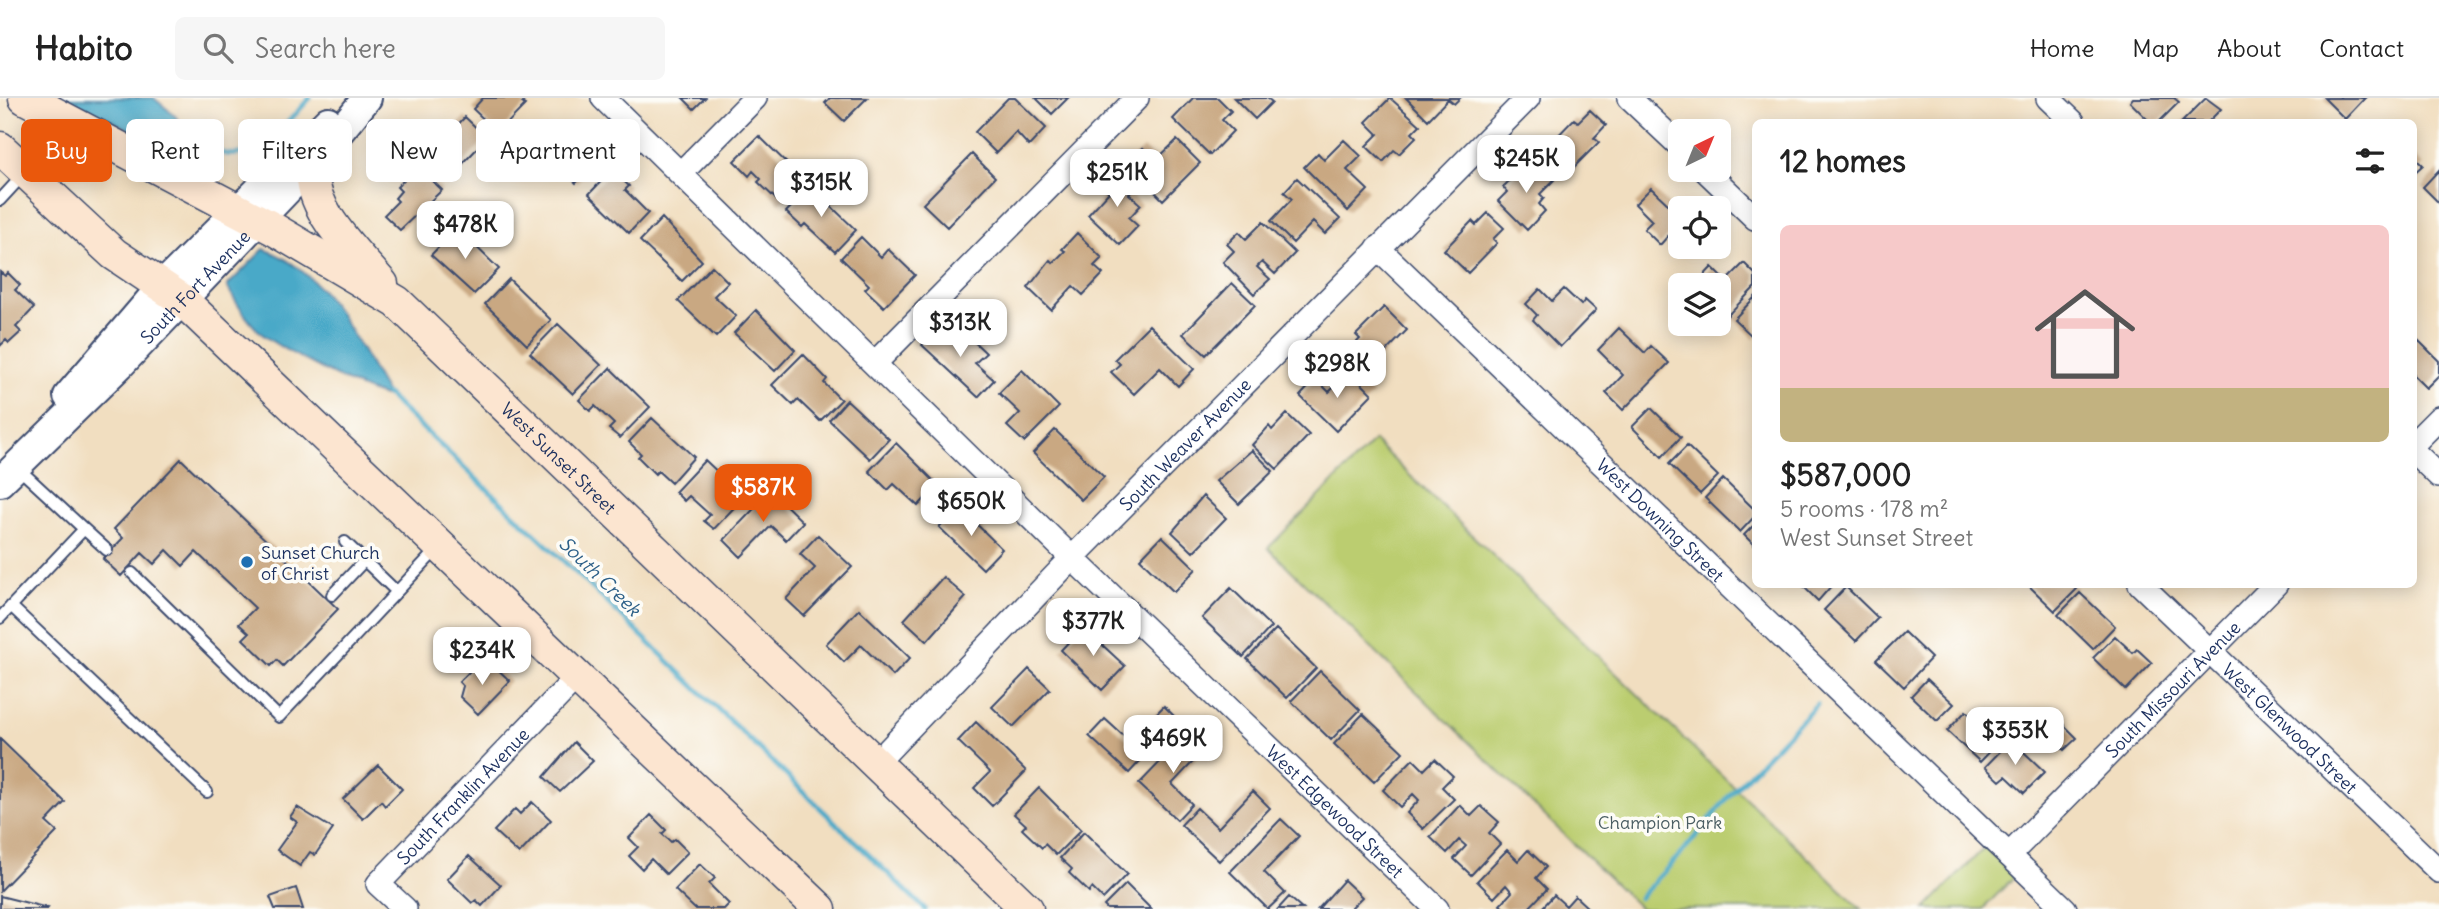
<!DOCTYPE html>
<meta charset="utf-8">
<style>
:root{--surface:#fff;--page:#f6f6f6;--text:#222;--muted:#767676;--line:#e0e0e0;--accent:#ea580c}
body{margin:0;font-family:Delius,sans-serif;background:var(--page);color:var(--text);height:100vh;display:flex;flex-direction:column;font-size:26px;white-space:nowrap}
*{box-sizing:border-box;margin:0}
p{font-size:23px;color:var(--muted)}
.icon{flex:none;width:38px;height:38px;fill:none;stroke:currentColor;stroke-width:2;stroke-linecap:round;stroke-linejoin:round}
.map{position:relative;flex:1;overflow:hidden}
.details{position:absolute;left:1752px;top:21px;width:665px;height:469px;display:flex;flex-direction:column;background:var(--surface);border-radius:10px;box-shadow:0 4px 18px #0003}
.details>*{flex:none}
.hud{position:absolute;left:21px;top:21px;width:665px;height:63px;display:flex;gap:14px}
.needle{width:46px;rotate:43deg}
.buttons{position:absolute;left:1668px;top:21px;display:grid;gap:14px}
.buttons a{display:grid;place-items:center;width:63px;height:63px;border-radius:10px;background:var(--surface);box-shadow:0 4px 18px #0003;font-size:35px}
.price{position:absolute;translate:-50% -60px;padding:0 16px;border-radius:14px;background:#fff;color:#222;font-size:23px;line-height:46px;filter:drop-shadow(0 2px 4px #0008)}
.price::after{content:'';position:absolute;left:50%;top:42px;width:21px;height:16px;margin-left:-10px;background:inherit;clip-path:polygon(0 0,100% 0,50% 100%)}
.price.current{background:var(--accent);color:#fff}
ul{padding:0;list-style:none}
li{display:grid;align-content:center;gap:14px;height:371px;padding:0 28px}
li span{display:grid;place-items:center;height:217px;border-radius:10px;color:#555}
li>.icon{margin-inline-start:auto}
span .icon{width:126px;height:126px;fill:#fffc;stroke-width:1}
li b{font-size:30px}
h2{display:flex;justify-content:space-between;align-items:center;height:84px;padding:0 28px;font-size:30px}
.tag{padding:0 24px;border-radius:10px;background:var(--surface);box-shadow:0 4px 18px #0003;font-size:24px;line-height:63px}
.tag.current{background:var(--accent);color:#fff}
header{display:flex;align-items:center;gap:42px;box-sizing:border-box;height:98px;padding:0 35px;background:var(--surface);border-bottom:2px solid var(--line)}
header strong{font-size:33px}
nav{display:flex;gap:38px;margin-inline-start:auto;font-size:24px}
.search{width:490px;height:63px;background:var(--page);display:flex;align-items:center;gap:18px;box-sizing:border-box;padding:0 24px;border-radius:10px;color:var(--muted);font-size:26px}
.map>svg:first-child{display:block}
.green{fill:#bbcd70;stroke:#6b7e67;stroke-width:2}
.water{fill:#49a9c8;stroke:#326c93;stroke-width:2}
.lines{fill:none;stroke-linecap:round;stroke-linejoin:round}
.stream{stroke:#49a9c8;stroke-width:5}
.building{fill:#c9a882}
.service-casing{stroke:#3b496d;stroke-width:14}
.minor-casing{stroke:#3b496d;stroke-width:26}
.tertiary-casing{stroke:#3b496d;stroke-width:32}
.secondary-casing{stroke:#3b496d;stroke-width:35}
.service{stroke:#fff;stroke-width:10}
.minor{stroke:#fff;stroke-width:23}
.tertiary{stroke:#fff;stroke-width:28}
.secondary{stroke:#fce5d0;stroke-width:32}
.poi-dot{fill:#1f6fb2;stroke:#fdfcf7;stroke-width:2.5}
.labels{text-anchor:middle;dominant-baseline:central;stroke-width:7;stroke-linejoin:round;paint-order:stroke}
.street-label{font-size:18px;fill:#1b2f5e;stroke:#fdfcf7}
.poi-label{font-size:18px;fill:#1b2f5e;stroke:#fdfcf7;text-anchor:start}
.park-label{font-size:18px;fill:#4b5e63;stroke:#fdfcf7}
.water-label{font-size:19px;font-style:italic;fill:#2d6088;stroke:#fdfcf7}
</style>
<header>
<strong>Habito</strong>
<div class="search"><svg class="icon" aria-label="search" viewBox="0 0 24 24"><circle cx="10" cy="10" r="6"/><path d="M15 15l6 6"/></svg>Search here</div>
<nav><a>Home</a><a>Map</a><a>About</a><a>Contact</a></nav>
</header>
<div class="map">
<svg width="2439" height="811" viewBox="0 0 2439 811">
<rect width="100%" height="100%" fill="#fdfcf7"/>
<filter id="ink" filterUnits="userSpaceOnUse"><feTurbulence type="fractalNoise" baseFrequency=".0143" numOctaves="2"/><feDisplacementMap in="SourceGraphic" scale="14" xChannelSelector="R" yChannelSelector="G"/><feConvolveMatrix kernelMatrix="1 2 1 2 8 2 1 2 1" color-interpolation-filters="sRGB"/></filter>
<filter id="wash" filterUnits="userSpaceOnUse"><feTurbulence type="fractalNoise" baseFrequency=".00686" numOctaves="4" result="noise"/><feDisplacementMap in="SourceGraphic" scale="28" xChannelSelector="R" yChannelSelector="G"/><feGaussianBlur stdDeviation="1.57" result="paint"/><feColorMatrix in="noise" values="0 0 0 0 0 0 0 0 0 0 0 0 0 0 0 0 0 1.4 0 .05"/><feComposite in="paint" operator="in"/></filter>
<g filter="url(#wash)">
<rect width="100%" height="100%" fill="#f1dec0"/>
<path class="green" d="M1374,343L1861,811H1641L1268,450Z
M1985,749L2014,779L1983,811H1925Z"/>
<path class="water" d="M66,0H154C174,18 197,28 178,56Z
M264,151C328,174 356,246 389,299C367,296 280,251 262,236C247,223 236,205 227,188Z"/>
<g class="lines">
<path class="stream" d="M181,43C197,42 206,50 222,55C259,65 287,24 310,0
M386,296L587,485L925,811
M1639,800L1680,757L1734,692L1817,606"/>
</g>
<g id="blocks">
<path class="building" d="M483,0H527L522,5L525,7L498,35L473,11Z
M683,0H705L694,11Z
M830,0H867L844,23L825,5Z
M1008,0H1015L1046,30L1029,48L1016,34L996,55L975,34Z
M1036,0H1068L1052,16Z
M1193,0H1218L1231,13L1222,22L1233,33L1210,57L1173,21Z
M1234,0H1267L1272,4L1255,21Z
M1390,0L1420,27L1412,35L1416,39L1399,56L1394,52L1383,64L1366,48L1378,36L1366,24Z
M1406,0H1460L1454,6L1448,1L1428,22Z
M2133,0H2174L2179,4L2159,24H2150L2130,4Z
M2206,0L2221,11L2208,24H2182Z
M2324,0H2365L2345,21Z
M1590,12L1606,27L1594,40L1599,44L1572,71L1548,48L1574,21L1578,24Z
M465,19L487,40L452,77L429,56L445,35L450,39L453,36L451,34Z
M560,31L578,49L583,45L599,61L576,85L541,51Z
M759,38L803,81L780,105L758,84L761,81L753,73L749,78L734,63Z
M1177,42L1200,65L1163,102L1127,66L1143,50L1156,62Z
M1344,42L1361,58L1347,72L1368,92L1348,113L1304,69L1318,55L1324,62Z
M972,56L995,79L947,129L923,106Z
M2413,57L2423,67L2413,76Z
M1536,64L1554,82L1540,96L1544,100L1539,106L1545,113L1527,132L1498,103L1507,94L1503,89L1519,73L1524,77Z
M417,68L442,92L400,132L384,117L398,103L395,100L401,93L397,89Z
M612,72L629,88L625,92L648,115L629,135L589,96Z
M2439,72V105L2423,89Z
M1119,73L1136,89L1129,96L1141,107L1129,120L1138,128L1120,147L1088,117L1109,94L1104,89Z
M1297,80L1340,121L1325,136L1313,124L1293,145L1271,123L1292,101L1284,94Z
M811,89L856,132L835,154L805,126L802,129L786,114Z
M1651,90L1671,109L1675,105L1680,110V149H1695L1687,157L1668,138L1660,147L1644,131L1652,123L1635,106Z
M1488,115L1504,130L1493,141L1497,145L1468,175L1444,152L1472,123L1476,127Z
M662,120L702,163L682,183L640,143Z
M1263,124L1295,155L1275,176L1262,164L1257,169L1270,181L1254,196L1223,164L1234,153L1227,146L1239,134L1246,141Z
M457,130L499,171L474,196L431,157Z
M1077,135L1102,160L1094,168L1103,176L1083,197L1073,188L1051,212L1028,190L1050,162L1053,165L1065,153L1062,151Z
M861,139L881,159L888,151L915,177L884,209L865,191L869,187L841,160Z
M1744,165L1755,176V189L1725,220L1718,214V187H1695L1712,169L1726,183Z
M712,168L728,184L714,198L736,218L716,239L678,203Z
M0,174L5,178L8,175L20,187L15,192L34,210L16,229L21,234L9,245L6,242L0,248Z
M509,181L551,222L527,247L485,206Z
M1232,185L1255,207L1206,257L1183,236Z
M1540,191L1552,203L1564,191L1581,207L1585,202L1596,212L1560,249L1533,222L1537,217L1526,206Z
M1755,199V241L1734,221Z
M1384,209L1407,232L1369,271L1349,252L1360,241L1356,237Z
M756,212L795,252L775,273L734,235Z
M558,226L601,267L573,296L530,255Z
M942,226L960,244L967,237L986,255L975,265L994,282L978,299L922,247Z
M1149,227L1194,271L1178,288L1160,270L1134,296L1111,274L1120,266L1115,261Z
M1619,230L1645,255L1651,248L1669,265L1623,312L1606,295L1623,277L1598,252Z
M2413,237L2439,263V277L2426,290L2413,277Z
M803,256L827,281L824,285L841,302L820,323L798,302L793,307L772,287Z
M610,270L650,309L620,340L609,331L614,326L595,308L590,313L579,302Z
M1022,272L1059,309L1024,344L1007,328L1020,315L999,295Z
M1350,274L1372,296L1336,333L1300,298L1316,281L1329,294Z
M847,302L889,341L870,361L829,322Z
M1651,310L1681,339L1662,359L1632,329Z
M1287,316L1309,337L1277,371L1252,347L1269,328L1272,332Z
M652,320L694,359L671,385L658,373L655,376L638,359L641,356L629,344Z
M1055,332L1104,379L1081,402L1033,355Z
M896,345L938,387L918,408L894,386L888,392L869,373Z
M1687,348L1718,378L1700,396L1669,366Z
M1252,352L1273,373L1239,406L1216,383Z
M181,361L338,511L283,568L277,562L271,568L243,541L249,535L239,526L255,510L196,454L183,468L167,452L154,466L142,455L121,478L103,461L123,440L114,431Z
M705,362L744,399L714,431L704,423L710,417L689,398L684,403L675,394Z
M1723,381L1755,412V418L1740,434L1705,400Z
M771,393L803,424L786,442L771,428L741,459L724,442Z
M1203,398L1226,420L1193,454L1172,434Z
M959,409L1002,451L983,471L939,429Z
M1755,426V448L1744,437Z
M818,437L852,469L804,518L786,501L815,470L800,456Z
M1162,438L1196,471L1174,494L1140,461Z
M943,479L966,499L927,543L904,522Z
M1801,486H1833L1818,503Z
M2027,486H2072L2077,491L2055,513Z
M1846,489L1878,520L1856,543L1824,512Z
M1231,490L1271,529L1243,559L1202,520Z
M2080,495L2115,528L2093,551L2058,517Z
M859,511L910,560L893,578L861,547L844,564L826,546Z
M1083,529L1125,568L1102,592L1061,552Z
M1276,531L1316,570L1287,600L1247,561Z
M1904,534L1931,560L1904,589L1876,562Z
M2115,538L2133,555L2137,551L2152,565L2126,592L2093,560Z
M491,565L510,583L478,616L460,599L463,588L459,584L473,570L480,577Z
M1029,571L1050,591L1013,629L992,609Z
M1320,573L1360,612L1331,642L1291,603Z
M1927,581L1954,606L1937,623L1911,598Z
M1164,608L1178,622L1129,675L1089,638L1105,621L1127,641L1149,617L1152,620Z
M1966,613L1998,645L1980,664L1947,633Z
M1363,616L1403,654L1374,684L1334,646Z
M976,624L1026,673L992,708L974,690L990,674L958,643Z
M2062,625L2077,640L2064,652L2050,637Z
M1190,633L1207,649L1172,686L1192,706L1177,722L1139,686Z
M0,641L65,704L46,724L57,734L0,793Z
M2011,642L2045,674L2024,695L2006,678L2000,683L1985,669Z
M574,644L593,663L560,694L544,679Z
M1413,661L1424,672L1435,661L1453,678L1442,689L1454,701L1423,731L1407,715L1419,702L1413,696L1400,709L1383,692Z
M378,667L402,691L385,708L381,703L363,721L343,701Z
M1039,690L1081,732L1056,757L1045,746L1042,750L1022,731L1026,727L1014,716Z
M1253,693L1270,710L1219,763L1181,727L1197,710L1218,730Z
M532,704L551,722L519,756L494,733L515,711L520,716Z
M1460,707L1471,718L1481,708L1499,724L1489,735L1500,746L1471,777L1454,761L1466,748L1459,742L1447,755L1430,739Z
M297,709L333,731L315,757L310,754L300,768L277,752L297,724L290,719Z
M651,717L666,732L662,736L671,744L675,741L688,754L666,776L651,761L642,771L629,758L638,749L629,740Z
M1281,721L1299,738L1264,774L1285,795L1268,811L1230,774Z
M1084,734L1127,776L1103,801L1092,790L1089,794L1069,775L1072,771L1060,760Z
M1507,752L1518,763L1528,752L1546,769L1536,780L1547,791L1528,811H1505L1500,807L1512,794L1506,787L1494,800L1477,783Z
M469,758L501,787L482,808L476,802L472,805L447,781Z
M700,766L715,780L709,786L729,806L724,811H695L675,792Z
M1344,782L1362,799L1350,811H1318Z
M1126,786L1151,811H1107L1104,808Z
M296,790L303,811H275L270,799Z
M1554,797L1566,808L1575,798L1589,811H1541Z
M0,798L48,810L47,811H0Z
M1289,799L1303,811H1278Z"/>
</g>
</g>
<g filter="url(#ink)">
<use href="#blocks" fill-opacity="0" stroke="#3b496d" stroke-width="2"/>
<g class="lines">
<defs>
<path id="service" d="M0,102L24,76
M84,431L107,452
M345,444L396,493
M132,475L279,619L438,450
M332,497L364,463
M11,508L207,694
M0,520L84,431L17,369"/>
<g id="minor">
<path id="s1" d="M603,0L1072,460L1437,811"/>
<path d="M1629,0L1680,48"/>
<path d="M2048,0L2073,24"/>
<path d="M1705,72L1755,120"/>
<path d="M681,75L755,0"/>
<path id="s2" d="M1378,150L2065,811"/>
<path d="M875,265L1137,0"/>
<path d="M2413,346L2439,320"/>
<path d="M2413,353L2439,378"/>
<path id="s3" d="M2140,486L2439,773"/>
<path id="s4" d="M876,665L1072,460L1528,0"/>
<path id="s5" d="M2009,757L2276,486"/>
<path id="s6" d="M405,811L378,786L578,578"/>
</g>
<g id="tertiary">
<path d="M68,298L163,187L328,23"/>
<path id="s7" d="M0,384L120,267L315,63L367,0"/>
</g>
<g id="secondary">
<path id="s8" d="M25,0L272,130L397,204L1027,811"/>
<path d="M0,50L114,156L181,201L820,811"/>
<path d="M315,63C301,105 357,156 382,186"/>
</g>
</defs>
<use href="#service" class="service-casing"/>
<use href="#minor" class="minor-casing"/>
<use href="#tertiary" class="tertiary-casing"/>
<use href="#secondary" class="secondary-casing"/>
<use href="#service" class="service"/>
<use href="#minor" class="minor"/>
<use href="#tertiary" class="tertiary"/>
<use href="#secondary" class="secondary"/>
</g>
</g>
<circle class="poi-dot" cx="247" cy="464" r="7"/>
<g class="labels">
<g class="street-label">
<text stroke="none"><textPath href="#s7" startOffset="276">South Fort Avenue</textPath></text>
<text stroke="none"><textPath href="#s4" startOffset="444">South Weaver Avenue</textPath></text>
<text stroke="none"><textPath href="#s8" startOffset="649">West Sunset Street</textPath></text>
<text stroke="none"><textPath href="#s2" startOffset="392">West Downing Street</textPath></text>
<text stroke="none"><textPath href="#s5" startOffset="233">South Missouri Avenue</textPath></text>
<text stroke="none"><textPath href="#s3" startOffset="208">West Glenwood Street</textPath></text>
<text stroke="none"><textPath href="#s6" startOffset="159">South Franklin Avenue</textPath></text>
<text stroke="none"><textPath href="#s1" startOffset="1022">West Edgewood Street</textPath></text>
</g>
<g class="poi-label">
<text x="261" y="454">Sunset Church<tspan x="261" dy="21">of Christ</tspan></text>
</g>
<g class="park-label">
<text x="1660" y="724">Champion Park</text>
</g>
<g class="water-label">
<text transform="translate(600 478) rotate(44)">South Creek</text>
</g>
</g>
</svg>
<div class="buttons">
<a><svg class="needle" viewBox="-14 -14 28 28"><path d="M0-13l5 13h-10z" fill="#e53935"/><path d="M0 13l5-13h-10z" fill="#767676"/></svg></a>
<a><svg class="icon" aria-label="locate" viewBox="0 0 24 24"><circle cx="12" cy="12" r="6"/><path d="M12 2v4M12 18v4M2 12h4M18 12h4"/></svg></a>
<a><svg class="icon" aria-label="layers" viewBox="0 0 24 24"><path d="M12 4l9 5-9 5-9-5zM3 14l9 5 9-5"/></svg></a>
</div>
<b class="price" style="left:1526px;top:97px">$245K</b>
<b class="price" style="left:1117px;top:111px">$251K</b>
<b class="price" style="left:821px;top:121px">$315K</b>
<b class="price" style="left:465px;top:163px">$478K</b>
<b class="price" style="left:960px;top:261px">$313K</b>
<b class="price" style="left:1337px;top:302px">$298K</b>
<b class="price current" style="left:763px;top:426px">$587K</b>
<b class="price" style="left:971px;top:440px">$650K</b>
<b class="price" style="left:1093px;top:560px">$377K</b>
<b class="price" style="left:482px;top:589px">$234K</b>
<b class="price" style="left:2015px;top:669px">$353K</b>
<b class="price" style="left:1173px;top:677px">$469K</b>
<div class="hud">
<a class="tag current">Buy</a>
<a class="tag">Rent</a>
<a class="tag">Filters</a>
<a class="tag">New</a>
<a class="tag">Apartment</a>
</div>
<section class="details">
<h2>12 homes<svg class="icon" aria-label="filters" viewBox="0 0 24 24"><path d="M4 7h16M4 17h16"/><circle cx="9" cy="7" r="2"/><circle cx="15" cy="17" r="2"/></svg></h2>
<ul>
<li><span style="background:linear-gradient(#f6c9c9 75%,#c2b280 0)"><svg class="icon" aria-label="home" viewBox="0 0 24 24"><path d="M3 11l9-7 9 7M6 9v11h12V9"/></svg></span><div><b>$587,000</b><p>5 rooms · 178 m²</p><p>West Sunset Street</p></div></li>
</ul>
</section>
</div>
